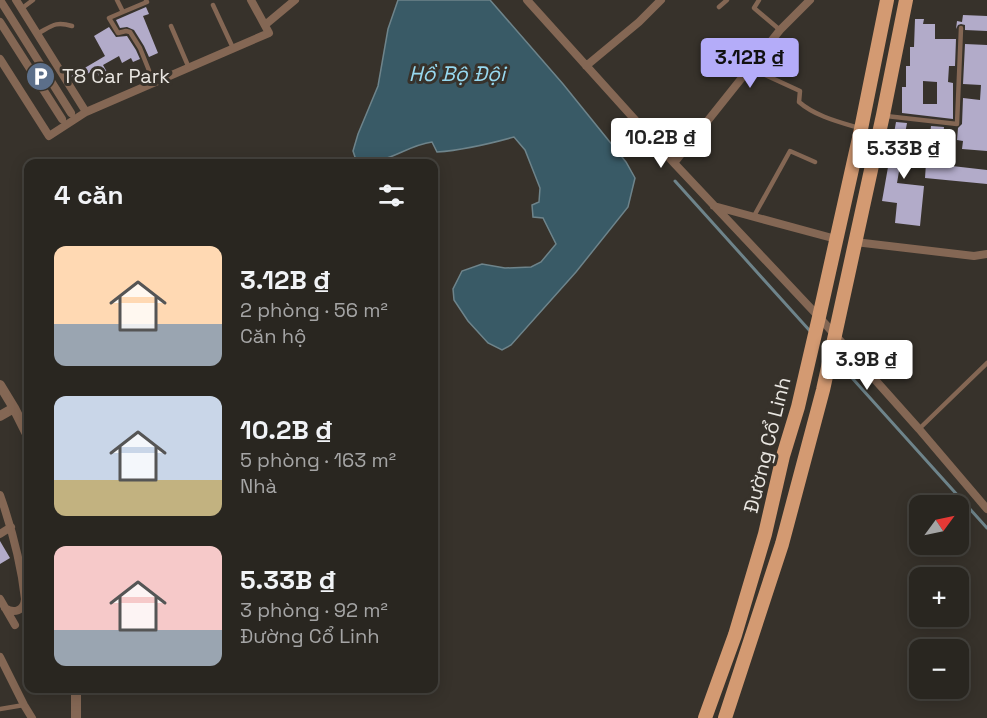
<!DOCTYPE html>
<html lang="vi">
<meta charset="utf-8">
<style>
:root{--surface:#292620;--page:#35322d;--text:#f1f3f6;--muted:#a5a5a5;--line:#45433e;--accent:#b4acf9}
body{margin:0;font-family:"Space Grotesk",sans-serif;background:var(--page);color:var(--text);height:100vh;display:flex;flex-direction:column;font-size:22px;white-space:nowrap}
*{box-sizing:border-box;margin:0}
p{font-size:20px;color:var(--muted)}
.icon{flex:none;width:33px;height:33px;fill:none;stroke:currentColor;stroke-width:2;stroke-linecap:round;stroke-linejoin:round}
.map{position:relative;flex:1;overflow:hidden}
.panel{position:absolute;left:24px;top:159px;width:414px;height:534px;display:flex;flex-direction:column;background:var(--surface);border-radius:12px;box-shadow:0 3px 15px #0003,0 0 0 2px var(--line)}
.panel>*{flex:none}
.needle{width:39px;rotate:57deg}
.buttons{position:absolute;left:909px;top:495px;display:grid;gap:12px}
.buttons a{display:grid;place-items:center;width:60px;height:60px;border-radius:12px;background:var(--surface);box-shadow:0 3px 15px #0003,0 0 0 2px var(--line);font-size:30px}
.price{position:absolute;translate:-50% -51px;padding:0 14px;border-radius:6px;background:#fff;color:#222;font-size:20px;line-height:39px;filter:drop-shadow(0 2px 3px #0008)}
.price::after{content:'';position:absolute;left:50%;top:36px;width:18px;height:14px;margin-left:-9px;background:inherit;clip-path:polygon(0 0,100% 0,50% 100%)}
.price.active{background:var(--accent);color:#111}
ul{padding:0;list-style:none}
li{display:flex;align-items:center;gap:18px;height:150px;padding:0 30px}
li span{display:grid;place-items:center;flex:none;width:168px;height:120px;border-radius:12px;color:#555}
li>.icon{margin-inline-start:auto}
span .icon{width:72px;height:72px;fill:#fffc;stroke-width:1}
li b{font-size:26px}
h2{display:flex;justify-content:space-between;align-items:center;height:72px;padding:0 30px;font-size:26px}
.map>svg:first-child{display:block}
.water{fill:#395a66;stroke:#6e848b;stroke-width:1.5}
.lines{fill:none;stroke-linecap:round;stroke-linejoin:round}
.stream{stroke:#6e848b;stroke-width:3}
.building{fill:#b2abc9;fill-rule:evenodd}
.service{stroke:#846754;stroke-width:4.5}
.minor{stroke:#846754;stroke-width:8}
.tertiary{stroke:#846754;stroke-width:10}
.primary{stroke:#d39a72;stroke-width:14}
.labels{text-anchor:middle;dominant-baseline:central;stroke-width:6;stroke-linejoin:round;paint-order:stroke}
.poi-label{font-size:20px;fill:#e9e6e1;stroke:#37322b;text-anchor:start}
.street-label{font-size:20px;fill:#e9e6e1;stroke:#37322b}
.water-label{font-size:21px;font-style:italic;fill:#97d8ef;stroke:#37322b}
</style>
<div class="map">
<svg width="987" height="718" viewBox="0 0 987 718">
<rect width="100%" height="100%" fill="#37322b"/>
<path class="water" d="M398,0H490L563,84L626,162L635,178L628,207L576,272L511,345L502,350L488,343L468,321L454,300L453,289L462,271L482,264L505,268L531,267L541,262L556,244L543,218L533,217L532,205L539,202L540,188L525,150L514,137C489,144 464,150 437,152L432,142C403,146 387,167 356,160L353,151L358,134L378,86L388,29Z"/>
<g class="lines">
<path class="stream" d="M675,181L810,331
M835,359L987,528"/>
</g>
<path class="building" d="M146,7L149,14L143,16L158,53L149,57L144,46L134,30L127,27L120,28L116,20Z
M963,15L987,16V31L965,30V25L961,24L958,25L956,29L957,21L962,22Z
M915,19H924L923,24H935V39H956L955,66H949L948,82L953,83V119L902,113V87H906V66H910V47H914ZM923,81L937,82V104H923Z
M109,27L116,37L127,36L136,50L140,59L133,62L131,58L122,63L119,56L103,65L107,72L99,76L95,69L75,82L71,76L105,56L94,36Z
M965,44L987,45V151L962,149L963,141L957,140L958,128L962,124L963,98L980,100L981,85L963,84Z
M896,122L907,123L904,139L927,142L926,155L916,154L917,150L903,148L897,183L924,186L920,226L895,223L897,203L882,201Z
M931,126L944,127L942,145L929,143Z
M926,163L987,170V184L925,178Z
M0,541L10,558L0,564Z"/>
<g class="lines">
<path class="service" d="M117,0L123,12L109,18L118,33L126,31L130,32L140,48L154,83
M759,0L754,8L780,30
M213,5L233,48
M719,7L727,0
M21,9L33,0
M123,12L147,2L146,0
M171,26L189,68
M37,34C52,26 55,21 72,26
M750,68L800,91L799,102C815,116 839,122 859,128
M886,116L957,124L961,28
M754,216L790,151L815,162
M919,429L987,363
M0,709L24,705"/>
<path class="minor" d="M0,0L71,113
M16,0L86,112
M527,0L674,163L819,317L919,429L987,509
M0,22L62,119
M265,25L295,0
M0,59L49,136L86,112L269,33L251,0
M586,66L639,22L661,0
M674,163L780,30L810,0
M714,206L836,239
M855,242L974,256L987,254
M0,495C12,529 21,563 25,599C24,611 14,614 5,608
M0,534L11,527
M0,599L15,625
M0,657L24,705L32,718"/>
<path class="tertiary" d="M0,385L14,408L28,436
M0,416L14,408
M76,688V718"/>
<path class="primary" d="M705,718L735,635L765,534L783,456L798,407L819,317L861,129L887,0
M725,718L782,544L823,390L883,115L906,0"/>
</g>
<defs>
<symbol id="parking-disc" viewBox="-11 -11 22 22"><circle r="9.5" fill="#5c6f8a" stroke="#37322b"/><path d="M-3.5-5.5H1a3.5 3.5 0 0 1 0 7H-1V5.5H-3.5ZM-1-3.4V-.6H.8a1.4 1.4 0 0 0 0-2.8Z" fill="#fff"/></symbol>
</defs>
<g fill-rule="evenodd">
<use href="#parking-disc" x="24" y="60" width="33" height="33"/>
</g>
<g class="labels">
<g class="poi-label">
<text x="62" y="76">T8 Car Park</text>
</g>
<g class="street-label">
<text transform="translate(767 445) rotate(-76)">Đường Cổ Linh</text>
</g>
<g class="water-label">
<text x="457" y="73">Hồ Bộ Đội</text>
</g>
</g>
</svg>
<div class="buttons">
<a><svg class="needle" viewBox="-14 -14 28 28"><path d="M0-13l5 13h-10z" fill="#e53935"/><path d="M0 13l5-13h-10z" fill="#a5a5a5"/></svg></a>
<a>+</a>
<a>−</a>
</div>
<b class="price active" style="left:750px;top:89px">3.12B ₫</b>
<b class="price" style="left:661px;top:169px">10.2B ₫</b>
<b class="price" style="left:904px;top:180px">5.33B ₫</b>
<b class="price" style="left:867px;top:391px">3.9B ₫</b>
<section class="panel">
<h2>4 căn<svg class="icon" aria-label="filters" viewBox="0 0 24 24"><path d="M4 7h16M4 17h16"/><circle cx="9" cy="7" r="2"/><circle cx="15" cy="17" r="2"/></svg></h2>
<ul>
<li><span style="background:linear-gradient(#ffd9b3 65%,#9aa5b1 0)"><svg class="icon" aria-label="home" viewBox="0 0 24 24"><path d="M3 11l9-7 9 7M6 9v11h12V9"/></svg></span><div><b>3.12B ₫</b><p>2 phòng · 56 m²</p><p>Căn hộ</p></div></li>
<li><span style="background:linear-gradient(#c9d6e8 70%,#c2b280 0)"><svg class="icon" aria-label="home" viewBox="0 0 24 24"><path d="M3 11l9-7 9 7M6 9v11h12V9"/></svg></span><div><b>10.2B ₫</b><p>5 phòng · 163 m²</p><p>Nhà</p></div></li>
<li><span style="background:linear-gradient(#f6c9c9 70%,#9aa5b1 0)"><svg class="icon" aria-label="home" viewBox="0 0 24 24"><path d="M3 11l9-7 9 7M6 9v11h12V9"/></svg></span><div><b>5.33B ₫</b><p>3 phòng · 92 m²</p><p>Đường Cổ Linh</p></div></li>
</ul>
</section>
</div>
